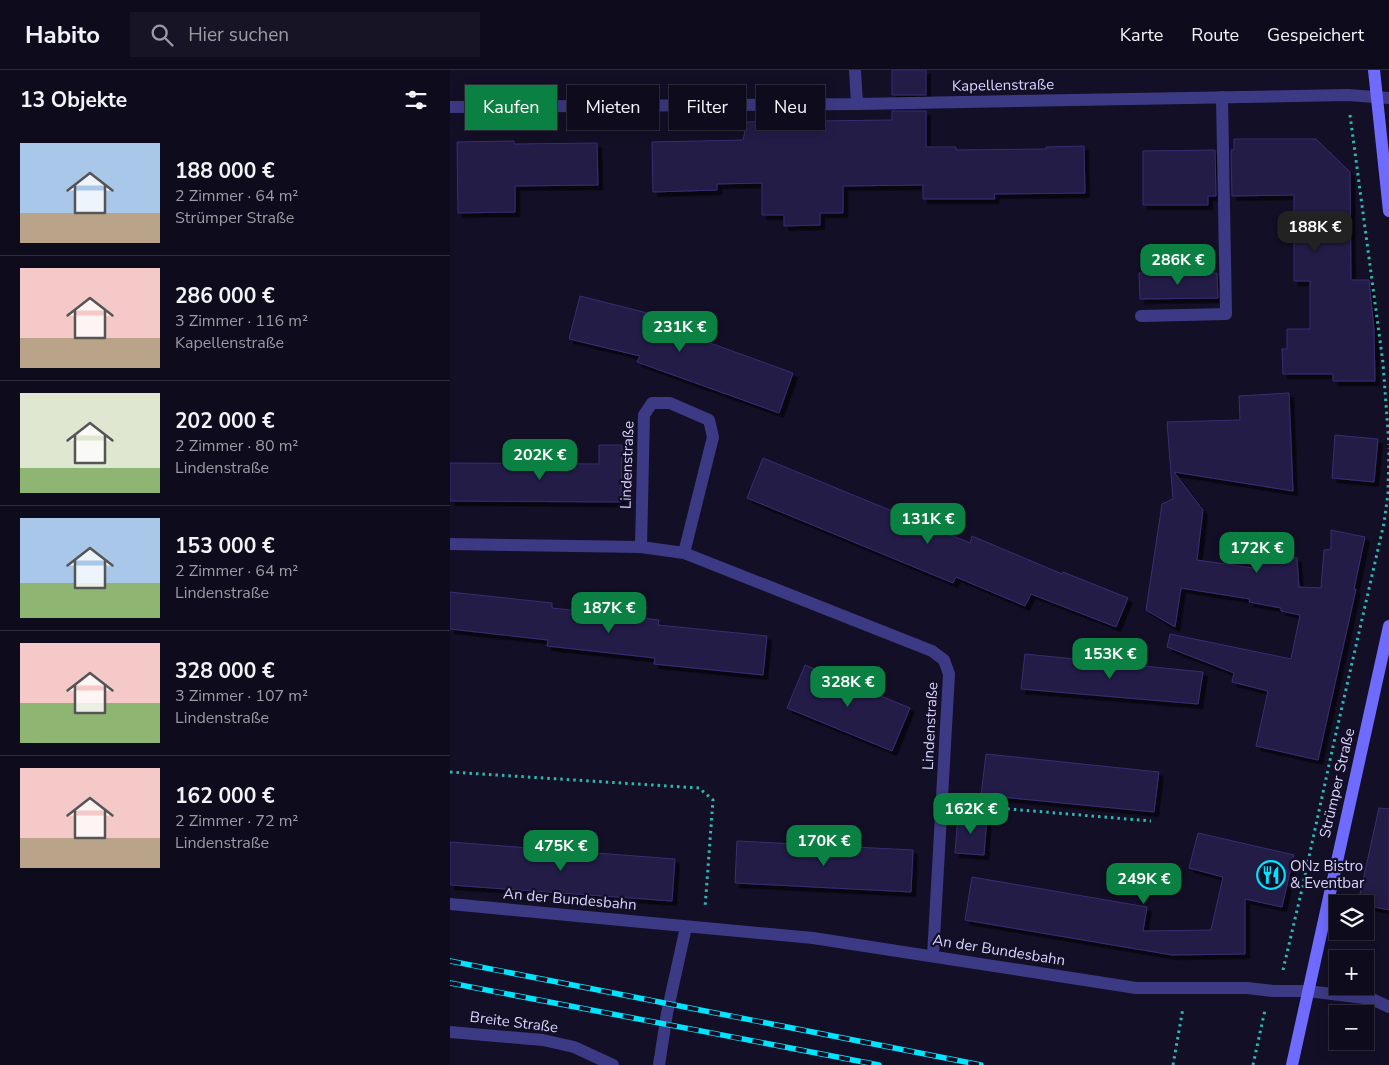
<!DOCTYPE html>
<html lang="de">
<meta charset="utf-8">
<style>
:root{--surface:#0e0b1c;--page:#171425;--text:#f1f3f6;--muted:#9b9ba3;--line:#2e2b3b;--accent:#0b8043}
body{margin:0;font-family:"Nunito Sans",sans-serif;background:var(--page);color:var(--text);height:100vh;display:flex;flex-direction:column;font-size:19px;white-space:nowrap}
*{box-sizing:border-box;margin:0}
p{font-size:16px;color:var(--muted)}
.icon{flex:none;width:28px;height:28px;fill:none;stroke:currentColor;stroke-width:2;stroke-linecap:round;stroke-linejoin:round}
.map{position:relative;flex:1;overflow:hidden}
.panel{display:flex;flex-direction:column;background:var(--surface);width:450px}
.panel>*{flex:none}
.guide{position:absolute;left:15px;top:15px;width:475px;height:45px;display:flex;gap:10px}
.fabs{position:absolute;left:879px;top:825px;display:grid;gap:10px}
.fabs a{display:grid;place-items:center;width:45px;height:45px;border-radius:0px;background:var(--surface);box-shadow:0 2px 12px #0003,0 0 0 1px var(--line);font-size:25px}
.price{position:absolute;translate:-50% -42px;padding:0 11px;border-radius:10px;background:var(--accent);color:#fff;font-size:16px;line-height:32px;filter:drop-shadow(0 1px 2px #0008)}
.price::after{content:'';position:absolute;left:50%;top:30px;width:15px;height:11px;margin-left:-8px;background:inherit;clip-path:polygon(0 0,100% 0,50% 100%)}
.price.on{background:#222;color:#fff}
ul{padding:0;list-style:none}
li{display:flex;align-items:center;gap:15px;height:125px;padding:0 20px}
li+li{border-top:1px solid var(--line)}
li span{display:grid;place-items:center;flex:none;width:140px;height:100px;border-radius:0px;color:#555}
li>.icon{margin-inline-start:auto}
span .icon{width:60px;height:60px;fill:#fffc;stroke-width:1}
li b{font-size:21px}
h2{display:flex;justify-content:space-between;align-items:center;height:60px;padding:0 20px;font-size:21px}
.tag{padding:0 18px;border-radius:0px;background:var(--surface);box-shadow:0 2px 12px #0003,0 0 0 1px var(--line);font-size:18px;line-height:45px}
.tag.on{background:var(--accent);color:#fff}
header{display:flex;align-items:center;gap:30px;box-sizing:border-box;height:70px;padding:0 25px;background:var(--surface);border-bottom:1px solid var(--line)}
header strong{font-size:24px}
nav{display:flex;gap:28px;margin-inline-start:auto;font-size:18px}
.search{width:350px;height:45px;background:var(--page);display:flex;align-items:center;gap:12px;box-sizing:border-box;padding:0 18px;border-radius:0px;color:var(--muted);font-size:19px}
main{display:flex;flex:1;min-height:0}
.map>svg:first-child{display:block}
.building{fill:#241b47;stroke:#3b2d73;filter:url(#shadow)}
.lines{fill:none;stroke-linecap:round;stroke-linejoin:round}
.path{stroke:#2fb8b0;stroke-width:3;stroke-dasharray:2.5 4;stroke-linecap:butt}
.lane{stroke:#3d3a85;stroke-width:12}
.street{stroke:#3d3a85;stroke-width:12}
.secondary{stroke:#6f6bff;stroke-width:12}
.rail-casing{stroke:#00e5ff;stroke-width:5.5}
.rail{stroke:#130f26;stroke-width:4;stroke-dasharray:11;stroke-linecap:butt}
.labels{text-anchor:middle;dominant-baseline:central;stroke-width:4.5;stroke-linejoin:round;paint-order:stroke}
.street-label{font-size:15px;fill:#d9d4ff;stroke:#130f26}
.poi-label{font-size:15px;fill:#d9d4ff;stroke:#130f26;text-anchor:start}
</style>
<header>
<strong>Habito</strong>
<div class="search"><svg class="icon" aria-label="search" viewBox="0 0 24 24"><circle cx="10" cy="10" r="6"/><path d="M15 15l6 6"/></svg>Hier suchen</div>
<nav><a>Karte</a><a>Route</a><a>Gespeichert</a></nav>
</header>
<main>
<section class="panel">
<h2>13 Objekte<svg class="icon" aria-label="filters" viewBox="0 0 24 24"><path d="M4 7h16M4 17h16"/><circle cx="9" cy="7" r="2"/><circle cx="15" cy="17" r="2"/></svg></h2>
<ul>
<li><span style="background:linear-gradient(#a9c7e8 70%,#b9a48a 0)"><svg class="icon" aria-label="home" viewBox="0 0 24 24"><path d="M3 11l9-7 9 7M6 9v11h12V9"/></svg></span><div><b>188 000 €</b><p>2 Zimmer · 64 m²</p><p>Strümper Straße</p></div></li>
<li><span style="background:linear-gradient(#f6c9c9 70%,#b9a48a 0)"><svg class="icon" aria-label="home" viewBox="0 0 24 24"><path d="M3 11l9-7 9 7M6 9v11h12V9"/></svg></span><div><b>286 000 €</b><p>3 Zimmer · 116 m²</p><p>Kapellenstraße</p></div></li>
<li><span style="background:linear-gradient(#dfe7d0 75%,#8fb573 0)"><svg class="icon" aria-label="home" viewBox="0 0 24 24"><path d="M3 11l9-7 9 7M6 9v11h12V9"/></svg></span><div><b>202 000 €</b><p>2 Zimmer · 80 m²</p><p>Lindenstraße</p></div></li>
<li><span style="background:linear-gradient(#a9c7e8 65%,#8fb573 0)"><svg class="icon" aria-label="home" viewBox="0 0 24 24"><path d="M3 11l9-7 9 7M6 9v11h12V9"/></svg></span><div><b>153 000 €</b><p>2 Zimmer · 64 m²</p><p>Lindenstraße</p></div></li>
<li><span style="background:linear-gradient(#f6c9c9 60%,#8fb573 0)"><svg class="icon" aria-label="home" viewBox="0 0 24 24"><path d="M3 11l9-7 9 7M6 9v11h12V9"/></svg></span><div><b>328 000 €</b><p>3 Zimmer · 107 m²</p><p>Lindenstraße</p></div></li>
<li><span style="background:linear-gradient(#f6c9c9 70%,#b9a48a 0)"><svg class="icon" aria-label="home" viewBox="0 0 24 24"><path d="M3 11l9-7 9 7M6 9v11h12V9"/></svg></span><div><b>162 000 €</b><p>2 Zimmer · 72 m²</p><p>Lindenstraße</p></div></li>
</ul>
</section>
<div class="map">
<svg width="939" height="995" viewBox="0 0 939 995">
<defs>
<filter id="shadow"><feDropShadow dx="4.5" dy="4.5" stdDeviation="0" flood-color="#0009"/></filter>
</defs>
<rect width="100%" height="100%" fill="#130f26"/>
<path class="building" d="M442,0H476V25H442Z
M442,41H476V77H506V80L596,79V77L634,76L635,123L544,124L545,129H473V115L393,116V143H370V155L334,156V145H312V113L267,114V120L203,122L202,72L293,70L297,52L442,50Z
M784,69H866L900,102L901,210H919L924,259L925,311H883V304H833L832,279H837V259H860V211H844V125L782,126L781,80H784Z
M64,71V74L147,73L148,115L65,116V142L8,143L7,72Z
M765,80L766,126H758V135H693V81Z
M689,203H767L768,228L690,229Z
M130,226L205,245L202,252L343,303L329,343L187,292L190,286L119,269Z
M839,323L843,421L724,402L753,440L747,490L810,499L814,481L847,488L849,517L871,518L874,480L881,479V460L915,467L904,519H906L868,690L806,676L818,621L782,612L784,603L717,577L720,564L841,589L850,545L831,541V538L799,532L800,529L731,518L725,557L696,540L712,434L723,429L717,352L790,350L789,326Z
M885,365L928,369L924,412L882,408Z
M149,375H172L171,432L0,431V393L149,394Z
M313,388L520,473L522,466L612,504L613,502L678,528L666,557L581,524L575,536L506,507L503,513L297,428Z
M0,522L102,533V538L209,550L208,555L317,566L313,605L204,594L205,588L97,576L98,570L0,559Z
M575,584L753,602L748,634L571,619Z
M355,595L460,638L442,681L337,638Z
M536,684L709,702L704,742L531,725Z
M929,738L939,739V840L910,834V824Z
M508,745L537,747L534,785L505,783Z
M748,763L844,785L832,837L795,829V884L722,885L515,850L522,807L697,837L693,861L761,860L773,807L739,798Z
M287,771L463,780L461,822L285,813Z
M0,772L225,789L222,831L0,815Z"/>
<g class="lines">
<path class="path" d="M900,45L933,293L939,375
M0,702L249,718L263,730L255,838
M512,735L701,751
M833,900L852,819L884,672L934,453L938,424L939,378
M723,995L733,938
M803,995L815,940"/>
<path class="lane" d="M691,246L776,244L772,27"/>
<path class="street" d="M405,0L407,34
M0,37L407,34L898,25L939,28
M0,474L191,477L234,483L482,581L494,590L499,604L483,886
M191,477L194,345L202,333H220L259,350L263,367L234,483
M0,834L363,868L686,918H797L823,921H858L922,929L939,937
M0,962L93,970L124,977L163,995
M209,995L217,943L236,857"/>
<path class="secondary" d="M924,0L939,141
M842,995L939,556"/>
<defs>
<path id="rail" d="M0,891L531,995
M0,913L429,995"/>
</defs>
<use href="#rail" class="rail-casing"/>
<use href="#rail" class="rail"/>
</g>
<defs>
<symbol id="restaurant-ring" viewBox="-11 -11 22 22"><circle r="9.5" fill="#130f26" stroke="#00e5ff" stroke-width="1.5"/><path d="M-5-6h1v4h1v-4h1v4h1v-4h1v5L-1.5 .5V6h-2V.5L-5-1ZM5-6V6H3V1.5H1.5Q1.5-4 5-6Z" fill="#00e5ff"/></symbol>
</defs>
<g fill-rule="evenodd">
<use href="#restaurant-ring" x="805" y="789" width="32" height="32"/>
</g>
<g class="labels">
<g class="street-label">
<text transform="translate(553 15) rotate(-1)">Kapellenstraße</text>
<text transform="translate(177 395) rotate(-88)">Lindenstraße</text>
<text transform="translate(480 656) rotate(-87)">Lindenstraße</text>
<text transform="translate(887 713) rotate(-77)">Strümper Straße</text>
<text transform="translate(120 829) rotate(5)">An der Bundesbahn</text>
<text transform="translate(549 880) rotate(9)">An der Bundesbahn</text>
<text transform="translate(64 952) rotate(7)">Breite Straße</text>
</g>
<g class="poi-label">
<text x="840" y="796">ONz Bistro<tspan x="840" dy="17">&amp; Eventbar</tspan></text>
</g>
</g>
</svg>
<div class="fabs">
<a><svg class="icon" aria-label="layers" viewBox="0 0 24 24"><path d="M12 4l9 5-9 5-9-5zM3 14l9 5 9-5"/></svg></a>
<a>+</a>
<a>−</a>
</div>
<b class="price on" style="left:865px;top:183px">188K €</b>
<b class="price" style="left:728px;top:216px">286K €</b>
<b class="price" style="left:230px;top:283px">231K €</b>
<b class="price" style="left:90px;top:411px">202K €</b>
<b class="price" style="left:478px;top:475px">131K €</b>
<b class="price" style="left:807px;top:504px">172K €</b>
<b class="price" style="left:159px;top:564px">187K €</b>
<b class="price" style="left:660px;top:610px">153K €</b>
<b class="price" style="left:398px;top:638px">328K €</b>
<b class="price" style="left:521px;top:765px">162K €</b>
<b class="price" style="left:374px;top:797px">170K €</b>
<b class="price" style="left:111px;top:802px">475K €</b>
<b class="price" style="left:694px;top:835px">249K €</b>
<div class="guide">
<a class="tag on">Kaufen</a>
<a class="tag">Mieten</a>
<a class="tag">Filter</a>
<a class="tag">Neu</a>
</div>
</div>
</main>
